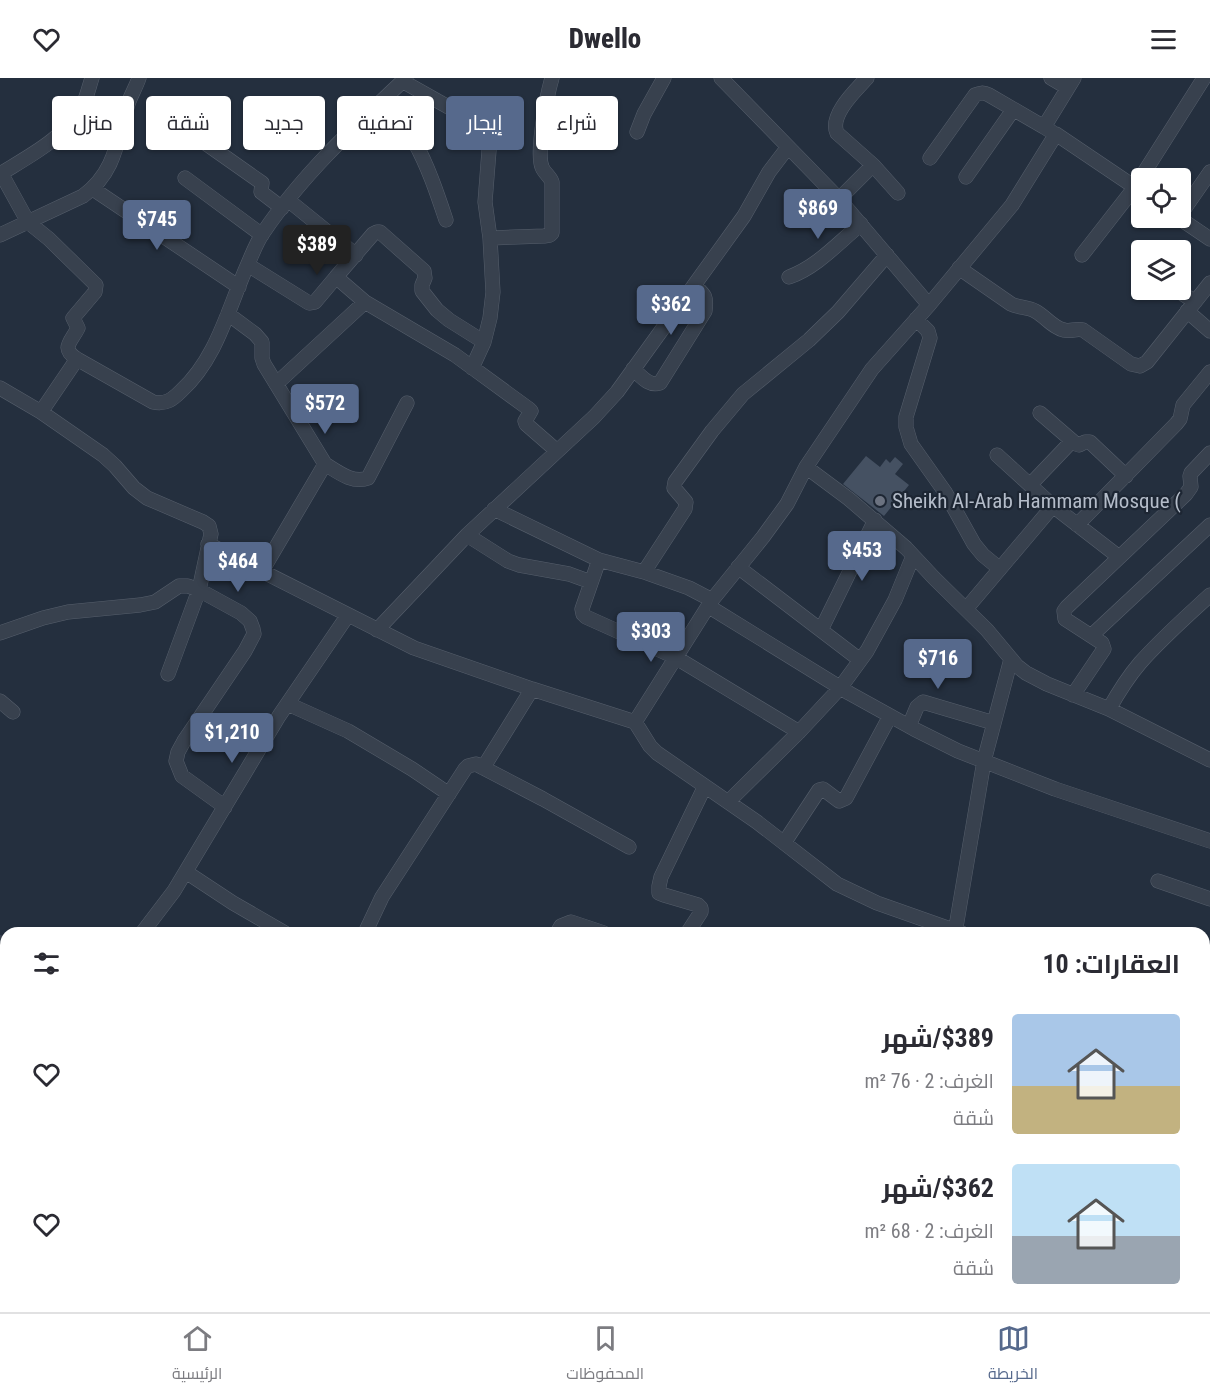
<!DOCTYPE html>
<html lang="ar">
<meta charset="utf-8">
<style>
:root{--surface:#fff;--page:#f2f2f3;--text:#2b2b33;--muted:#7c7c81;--line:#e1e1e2;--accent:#56698c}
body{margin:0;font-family:"Roboto Condensed",Cairo,sans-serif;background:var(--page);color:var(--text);direction:rtl;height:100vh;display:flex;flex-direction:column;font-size:22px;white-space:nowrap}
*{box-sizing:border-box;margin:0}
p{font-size:20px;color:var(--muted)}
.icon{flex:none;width:33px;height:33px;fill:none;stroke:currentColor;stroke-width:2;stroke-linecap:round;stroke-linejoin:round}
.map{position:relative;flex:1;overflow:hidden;direction:ltr}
.side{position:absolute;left:0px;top:849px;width:1210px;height:386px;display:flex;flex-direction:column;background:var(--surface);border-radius:18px 18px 0 0;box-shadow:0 2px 4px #0004;direction:rtl}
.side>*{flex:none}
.guide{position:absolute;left:18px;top:18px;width:600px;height:54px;direction:rtl;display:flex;gap:12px}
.tools{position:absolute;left:1131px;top:90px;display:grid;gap:12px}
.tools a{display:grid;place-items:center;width:60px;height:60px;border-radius:6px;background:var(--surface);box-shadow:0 2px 4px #0004;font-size:30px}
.price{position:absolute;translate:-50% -51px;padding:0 14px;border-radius:6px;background:var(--accent);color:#fff;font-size:20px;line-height:39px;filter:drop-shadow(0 2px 3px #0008)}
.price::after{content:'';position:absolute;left:50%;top:36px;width:18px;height:14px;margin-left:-9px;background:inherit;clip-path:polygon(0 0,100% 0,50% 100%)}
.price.on{background:#222;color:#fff}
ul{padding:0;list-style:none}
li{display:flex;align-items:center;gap:18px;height:150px;padding:0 30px}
li span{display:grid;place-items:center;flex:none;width:168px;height:120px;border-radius:6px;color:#555}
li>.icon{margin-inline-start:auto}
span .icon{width:72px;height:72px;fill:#fffc;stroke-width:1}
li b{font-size:26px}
h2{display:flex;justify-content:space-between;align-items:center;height:72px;padding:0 30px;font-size:26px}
.pill{padding:0 21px;border-radius:6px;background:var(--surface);box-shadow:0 2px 4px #0004;font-size:21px;line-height:54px}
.pill.on{background:var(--accent);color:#fff}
header{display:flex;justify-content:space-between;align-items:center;height:78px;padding:0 30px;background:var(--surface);font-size:27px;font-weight:800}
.tab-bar{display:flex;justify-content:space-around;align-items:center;height:84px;border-top:2px solid var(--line);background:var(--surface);font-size:16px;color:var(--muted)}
.tab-bar a{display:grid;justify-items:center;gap:3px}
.tab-bar .on{color:var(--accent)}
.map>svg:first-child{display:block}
.building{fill:#455162}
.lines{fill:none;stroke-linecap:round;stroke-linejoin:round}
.minor-casing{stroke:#565f6c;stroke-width:15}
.minor{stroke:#38414e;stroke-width:14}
.worship-dot{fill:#6b7280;stroke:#1d2633;stroke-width:2}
.labels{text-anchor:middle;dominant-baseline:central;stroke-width:4.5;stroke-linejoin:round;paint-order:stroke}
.poi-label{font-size:21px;fill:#b4bcc9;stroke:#1d2633;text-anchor:start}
</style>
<header><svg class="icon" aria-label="menu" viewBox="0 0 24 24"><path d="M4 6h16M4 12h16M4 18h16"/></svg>Dwello<svg class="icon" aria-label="heart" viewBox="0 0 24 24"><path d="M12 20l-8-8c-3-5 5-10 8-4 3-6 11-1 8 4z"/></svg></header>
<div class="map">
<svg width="1210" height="1234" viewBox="0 0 1210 1234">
<rect width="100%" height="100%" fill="#242f3e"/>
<path class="building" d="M866,378L880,389L886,381L890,385L895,379L903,386L895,396L909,407L884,438L843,406Z"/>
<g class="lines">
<defs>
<path id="minor" d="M721,0L839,121
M867,0C856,12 829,37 837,55L873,87L898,115
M1051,0L1068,10
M402,3L484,49L488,54L490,60L485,124L490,160L493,214L490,240L484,264L472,290
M384,21C394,35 405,49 414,63C428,88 437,115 446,142
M637,54L644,36L664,0
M1052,54L1044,49L1074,0
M201,62L262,105L261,114L282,130
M930,80L975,17C980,15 983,14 989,17L1044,49
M873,87L839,121L929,227
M1,95L28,144L49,161L96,207L95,214L73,240L78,250C71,264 60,270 77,281
M0,96C31,77 65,60 83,27C87,18 89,9 92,0
M966,99L1013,32
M185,100L262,157
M93,111L239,209
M288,122L356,177
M1180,137L1210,94
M1179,140L1210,161
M0,157L83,118C116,94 117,62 128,26C131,17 136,9 139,0
M490,160L544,158L550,157L552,155V104C550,98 544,95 542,89C536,74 547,17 552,0
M1082,177L1135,109L1204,0
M248,187L309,225L315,224L336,199L365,224
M959,190L1011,226C1019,230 1028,229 1035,233C1045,238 1053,250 1064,252C1071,254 1076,250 1083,252L1131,286L1140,288L1147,284L1210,205
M336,199L373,156L377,154H380L424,193L425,200L422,207V213L437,232L449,242L484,264
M789,199C817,189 838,165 861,146
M1177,212L1195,224
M1187,233L1210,253
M228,236L255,256L262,264V280L264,286L325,386L262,493
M916,241L928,253L930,260L906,339V349L911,366L945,414L974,466L983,477L1000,491
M633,291C641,298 649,309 660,305L705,233C707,218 705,217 694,207
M276,306L365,224L455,277L529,331L531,333L525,343L526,346L557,373
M0,310L41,334L77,281L153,324C166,327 173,321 181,313C217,280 228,231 247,188C252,177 256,165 263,155C302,97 355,48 406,0
M41,334L103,377L115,388L134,410L147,420L203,444L209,448L211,456L199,512L168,596
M1040,335L1076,366L1079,367L1085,364H1090L1126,398
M997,377L1053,428L1119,479
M325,386C338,394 353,406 368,400L407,325
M806,389L849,421L906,470L934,500L987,552L1017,588L1026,595L1047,606L1109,631L1210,682
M1030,407L1072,363
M494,431L599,482L644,494L689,510L712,522
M1077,447L1176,346L1180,341L1183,327L1210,294
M467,457L508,483L519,487L569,496L591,504
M208,466L414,570L532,611
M599,482L582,531L583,536L586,539L675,579L799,654
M738,489L860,582
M644,494L685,431L686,424L674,410L675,404L712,353L743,316L809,262L838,234L887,177
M708,528L849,615L914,651L958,673L1055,711L1210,763
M966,531L1053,428
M377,552L467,457L594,339L617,314L744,138L769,94L788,69
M821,552L875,442
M0,555L43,540L68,534L140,527L155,524L179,508H188L199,512L241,535L250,543L253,551L254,556L245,573L184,663L178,674L176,683L182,698L225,729
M1091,558L1210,447
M1073,617L1104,571L1102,565L1065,541L1064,533L1067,529L1186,416L1191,409L1190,398L1191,395L1210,375
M0,623L13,634
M288,626L348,653L412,691L449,716
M1109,631C1118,615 1128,599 1140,585C1161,561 1186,539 1210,517
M635,644L650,668L657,675L757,744L837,806L877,825L962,855
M909,648L917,629L923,624L994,645
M483,690L532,611L635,644L712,522L763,459L787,426L806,389L872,291L929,227L1012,127L1056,56L1142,114
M728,724L799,654L840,610L867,573L895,522L913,478
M784,765L819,712L823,711L839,723L846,720L890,638
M186,794L233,825L285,855
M1158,803L1210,821
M142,855L174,813L279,638L348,537
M365,855L382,819L465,691L468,688L476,686L543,721L629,769
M557,855L561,848L571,844L604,855
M689,855L688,854L701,834V830L698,827L664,817L659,815V808L661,799L705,708
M955,855L984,683L1011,581
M0,865L6,868
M1204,878L1210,880
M1204,925L1210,928
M0,928L6,930
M1204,961L1210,963
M1204,999L1210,1002
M0,1023L6,1027
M0,1054L6,1045
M0,1086L6,1088
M0,1137L6,1139
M1204,1183L1210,1172
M630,1228C665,1231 700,1233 734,1228
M1089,1228L1103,1234
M1179,1228L1187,1234
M275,1234L276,1228
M871,1234V1228
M924,1234L925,1228
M970,1234L971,1228
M1010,1234L1011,1228"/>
</defs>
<use href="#minor" class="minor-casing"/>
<use href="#minor" class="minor"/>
</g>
<circle class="worship-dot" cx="880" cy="423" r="6"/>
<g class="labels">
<g class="poi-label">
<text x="892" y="423">Sheikh Al-Arab Hammam Mosque (</text>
</g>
</g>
</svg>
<div class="tools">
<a><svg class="icon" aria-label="locate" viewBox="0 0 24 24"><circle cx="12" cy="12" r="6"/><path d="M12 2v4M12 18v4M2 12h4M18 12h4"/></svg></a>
<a><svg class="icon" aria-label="layers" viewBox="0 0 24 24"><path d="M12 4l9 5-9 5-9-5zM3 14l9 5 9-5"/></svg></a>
</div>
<b class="price" style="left:818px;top:162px">$869</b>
<b class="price" style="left:157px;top:173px">$745</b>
<b class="price on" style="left:317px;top:198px">$389</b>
<b class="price" style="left:671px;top:258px">$362</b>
<b class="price" style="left:325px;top:357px">$572</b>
<b class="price" style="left:862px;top:504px">$453</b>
<b class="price" style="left:238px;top:515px">$464</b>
<b class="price" style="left:651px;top:585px">$303</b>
<b class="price" style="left:938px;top:612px">$716</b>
<b class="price" style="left:232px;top:686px">$1,210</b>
<div class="guide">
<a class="pill">شراء</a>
<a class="pill on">إيجار</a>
<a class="pill">تصفية</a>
<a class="pill">جديد</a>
<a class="pill">شقة</a>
<a class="pill">منزل</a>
</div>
<section class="side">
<h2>العقارات: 10<svg class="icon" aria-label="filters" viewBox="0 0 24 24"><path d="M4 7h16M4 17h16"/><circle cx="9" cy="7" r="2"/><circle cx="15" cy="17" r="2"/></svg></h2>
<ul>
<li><span style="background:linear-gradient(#a9c7e8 60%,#c2b280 0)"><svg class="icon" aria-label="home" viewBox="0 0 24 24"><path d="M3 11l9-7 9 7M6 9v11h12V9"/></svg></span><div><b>$389/شهر</b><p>الغرف: 2 · 76 m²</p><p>شقة</p></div><svg class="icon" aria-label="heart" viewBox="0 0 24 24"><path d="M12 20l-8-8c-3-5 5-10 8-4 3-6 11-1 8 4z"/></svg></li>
<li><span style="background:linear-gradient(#bfe0f5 60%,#9aa5b1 0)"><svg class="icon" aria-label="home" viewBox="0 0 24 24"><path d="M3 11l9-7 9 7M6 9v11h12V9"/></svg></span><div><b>$362/شهر</b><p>الغرف: 2 · 68 m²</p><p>شقة</p></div><svg class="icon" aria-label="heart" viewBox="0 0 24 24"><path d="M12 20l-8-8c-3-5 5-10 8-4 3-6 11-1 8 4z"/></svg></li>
</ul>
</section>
</div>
<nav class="tab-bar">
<a class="on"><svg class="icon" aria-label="map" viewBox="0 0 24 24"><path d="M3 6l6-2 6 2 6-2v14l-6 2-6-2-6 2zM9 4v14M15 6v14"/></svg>الخريطة</a>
<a><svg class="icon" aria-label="saved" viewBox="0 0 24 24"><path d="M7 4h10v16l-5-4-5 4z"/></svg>المحفوظات</a>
<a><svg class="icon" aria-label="home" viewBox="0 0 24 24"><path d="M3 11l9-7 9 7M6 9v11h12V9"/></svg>الرئيسية</a>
</nav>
